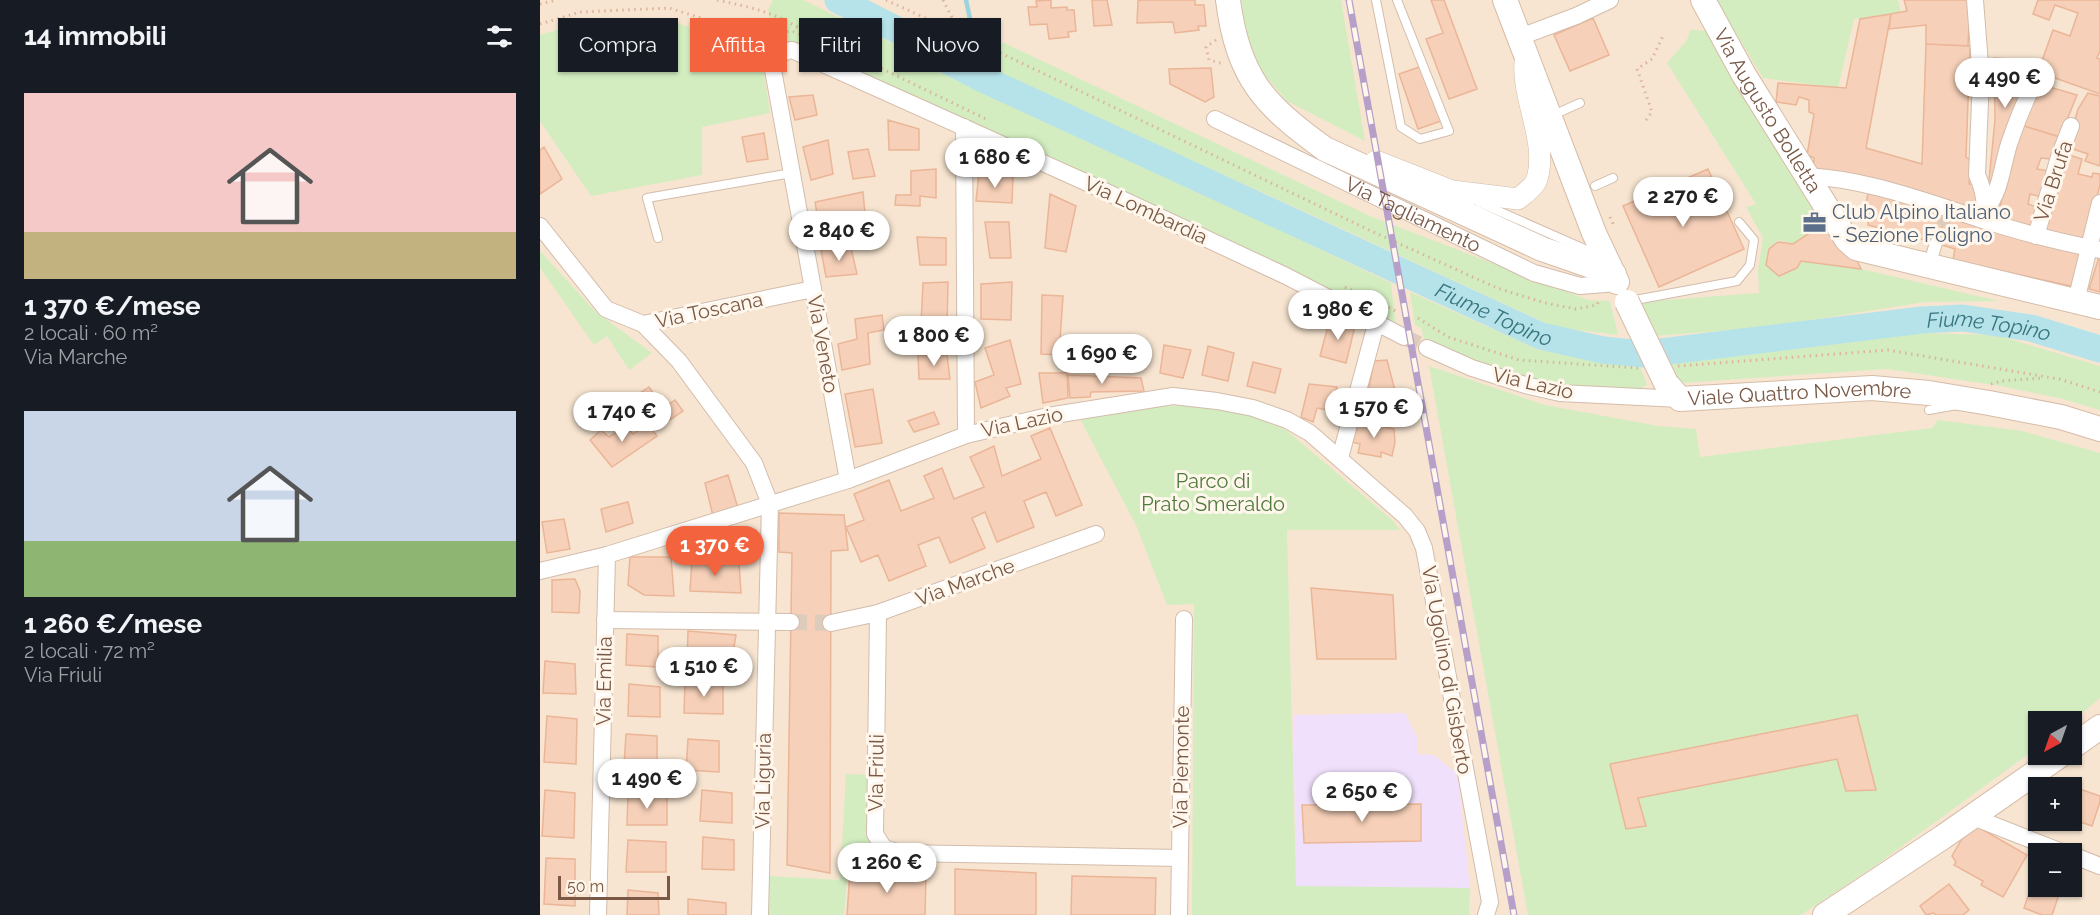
<!DOCTYPE html>
<html lang="it">
<meta charset="utf-8">
<style>
:root{--surface:#171b24;--page:#20242c;--text:#f1f3f6;--muted:#9ea1a6;--accent:#f3633d}
body{margin:0;font-family:Raleway,sans-serif;background:var(--page);color:var(--text);height:100vh;display:flex;flex-direction:column;font-size:22px;white-space:nowrap}
*{box-sizing:border-box;margin:0}
p{font-size:20px;color:var(--muted)}
.icon{flex:none;width:33px;height:33px;fill:none;stroke:currentColor;stroke-width:2;stroke-linecap:round;stroke-linejoin:round}
.map{position:relative;flex:1;overflow:hidden}
.sheet{display:flex;flex-direction:column;background:var(--surface);width:540px}
.sheet>*{flex:none}
.hud{position:absolute;left:18px;top:18px;width:570px;height:54px;display:flex;gap:12px}
.needle{width:39px;rotate:220deg}
.controls{position:absolute;left:1488px;top:711px;display:grid;gap:12px}
.controls a{display:grid;place-items:center;width:54px;height:54px;border-radius:0px;background:var(--surface);box-shadow:0 2px 4px #0004;font-size:30px}
.scale{position:absolute;left:18px;bottom:15px;width:112px;box-sizing:border-box;padding-left:6px;border:3px solid #795846;border-top:0;font-size:16px;line-height:21px;white-space:nowrap;color:#795846;-webkit-text-stroke:4px #fff7ec;paint-order:stroke}
.price{position:absolute;translate:-50% -51px;padding:0 14px;border-radius:21px;background:#fff;color:#222;font-size:20px;line-height:39px;filter:drop-shadow(0 2px 3px #0008)}
.price::after{content:'';position:absolute;left:50%;top:36px;width:18px;height:14px;margin-left:-9px;background:inherit;clip-path:polygon(0 0,100% 0,50% 100%)}
.price.current{background:var(--accent);color:#fff}
ul{padding:0;list-style:none}
li{display:grid;align-content:center;gap:12px;height:318px;padding:0 24px}
li span{display:grid;place-items:center;height:186px;border-radius:0px;color:#555}
li>.icon{margin-inline-start:auto}
span .icon{width:108px;height:108px;fill:#fffc;stroke-width:1}
li b{font-size:26px}
h2{display:flex;justify-content:space-between;align-items:center;height:72px;padding:0 24px;font-size:26px}
.pill{padding:0 21px;border-radius:0px;background:var(--surface);box-shadow:0 2px 4px #0004;font-size:21px;line-height:54px}
.pill.current{background:var(--accent);color:#fff}
main{display:flex;flex:1;min-height:0}
.map>svg:first-child{display:block}
.residential{fill:#f7e5d1;fill-rule:evenodd}
.education{fill:#f0e0fb}
.green{fill:#d3edc0}
.lines{fill:none;stroke-linecap:round;stroke-linejoin:round}
.stream{stroke:#9bd4dd;stroke-width:4.5}
.river{stroke:#b6e3ea;stroke-width:27}
.building{fill:#f6d0b8;stroke:#ebb597;stroke-width:1.5}
.pedestrian-tunnel{stroke:#ddccbc;stroke-width:12;stroke-dasharray:12 6;stroke-linecap:butt}
.minor-tunnel{stroke:#ddccbc;stroke-width:16;stroke-dasharray:16 8;stroke-linecap:butt}
.service-casing{stroke:#d3bcab;stroke-width:10}
.pedestrian-casing{stroke:#d3bcab;stroke-width:14}
.minor-casing{stroke:#d3bcab;stroke-width:18}
.tertiary-casing{stroke:#d3bcab;stroke-width:22}
.secondary-casing{stroke:#d6bca8;stroke-width:26}
.path{stroke:#dcb39b;stroke-width:3;stroke-dasharray:1.5 4.5;stroke-linecap:butt}
.service{stroke:#fff;stroke-width:8}
.pedestrian{stroke:#fff;stroke-width:12}
.minor{stroke:#fff;stroke-width:16}
.tertiary{stroke:#fff;stroke-width:21}
.secondary{stroke:#fff;stroke-width:24}
.rail-casing{stroke:#b6a0c9;stroke-width:7}
.rail{stroke:#fff7ec;stroke-width:4.5;stroke-dasharray:14;stroke-linecap:butt}
.secondary-bridge-casing{stroke:#d6bca8;stroke-width:26;stroke-linecap:butt}
.secondary-bridge{stroke:#fff;stroke-width:24}
.labels{text-anchor:middle;dominant-baseline:central;stroke-width:6;stroke-linejoin:round;paint-order:stroke}
.street-label{font-size:20px;fill:#795846;stroke:#fff7ec}
.service-label{font-size:20px;fill:#4e5e75;stroke:#fff7ec;text-anchor:start}
.park-label{font-size:20px;fill:#4e7a3b;stroke:#fff7ec}
.water-label{font-size:21px;font-style:italic;fill:#397680;stroke:#fff7ec}
</style>
<main>
<section class="sheet">
<h2>14 immobili<svg class="icon" aria-label="filters" viewBox="0 0 24 24"><path d="M4 7h16M4 17h16"/><circle cx="9" cy="7" r="2"/><circle cx="15" cy="17" r="2"/></svg></h2>
<ul>
<li><span style="background:linear-gradient(#f6c9c9 75%,#c2b280 0)"><svg class="icon" aria-label="home" viewBox="0 0 24 24"><path d="M3 11l9-7 9 7M6 9v11h12V9"/></svg></span><div><b>1 370 €/mese</b><p>2 locali · 60 m²</p><p>Via Marche</p></div></li>
<li><span style="background:linear-gradient(#c9d6e8 70%,#8fb573 0)"><svg class="icon" aria-label="home" viewBox="0 0 24 24"><path d="M3 11l9-7 9 7M6 9v11h12V9"/></svg></span><div><b>1 260 €/mese</b><p>2 locali · 72 m²</p><p>Via Friuli</p></div></li>
</ul>
</section>
<div class="map">
<svg width="1560" height="915" viewBox="0 0 1560 915">
<rect width="100%" height="100%" fill="#fef3e3"/>
<path class="residential" d="M0,0H1560V915H0ZM1498,722H1532V754H1498ZM1498,788H1532V820H1498ZM1498,854H1532V886H1498Z"/>
<path class="education" d="M865,713L878,739V754L894,755L915,772L919,785L930,888L756,887L753,715Z"/>
<path class="green" d="M233,0H263L371,52L522,130L673,198L851,283L856,328L516,163L233,38L228,10Z
M702,0H801L825,141L747,101L716,65L704,26Z
M1176,0H1358L1361,12L1314,19L1298,88L1223,78Z
M133,22L220,49L230,113L162,127V175L51,196L0,121V35L34,25Z
M1150,30L1174,31L1290,220L1253,244L1238,240L1229,249L1226,265L1239,276L1257,268L1261,261L1321,269L1459,301L1385,302L1220,328L1114,336L1099,302L1219,293L1218,271L1223,238L1206,207L1216,204L1127,63L1147,40Z
M462,42L830,216L1048,300L1070,301L1078,335L1014,327L768,213L452,71Z
M0,251L56,312L112,353L89,370L67,336L54,345L0,268Z
M870,292L997,349L1069,361L1098,363L1107,384L1099,391L1004,383L927,361L884,339L881,328L875,325Z
M1375,333L1456,335L1560,366V410L1523,399L1461,386L1347,369L1140,383L1131,363Z
M889,366L1005,405L1118,426L1156,429L1160,457L1392,428L1398,420L1482,431L1560,453V698L1532,722H1498V747L1339,863L1261,915H988Z
M615,406H663L706,414L746,430L851,519L860,530H747L756,886L930,888L929,915H652L654,604L627,605L596,525L540,419Z
M306,774L331,775L345,854V868L308,867L304,915H227L228,876L300,880Z"/>
<g class="lines">
<path class="stream" d="M426,0L443,79"/>
<path class="river" id="s1" d="M298,0L379,41L410,62L443,79L1001,336L1063,350L1104,354L1382,320L1423,318L1491,328L1560,349"/>
</g>
<path class="building" d="M511,0V8L527,7V10H534L536,31L528,32L529,37L509,39L507,24L490,25L488,7H497L496,1Z
M552,0H567L572,25L554,26Z
M602,0H655V5H664L666,26H658L659,30L635,33L633,22L597,23L598,1Z
M891,0H904L937,89L909,99L886,39L903,33Z
M1364,0H1430L1428,46L1386,44V25L1349,29L1351,14L1367,11Z
M1498,0H1560V51L1557,58L1560,59V94L1498,72L1513,30L1530,36L1538,13L1515,5L1509,20L1493,14Z
M1351,14L1326,148L1382,164L1386,44L1430,46L1426,157L1432,161L1429,184L1440,186L1438,214L1273,169L1274,158L1267,155L1274,114L1269,112V100L1259,97L1256,105L1236,102L1238,83L1306,88L1320,19Z
M1053,18L1069,55L1030,71L1014,35Z
M1454,58L1468,59L1469,75L1489,84L1448,190L1455,120Z
M882,66L901,121L878,129L859,74Z
M671,68L674,97L665,102L630,84L629,69Z
M1499,84L1537,95L1520,137L1481,125Z
M1548,93L1560,96V166L1545,161L1548,154L1527,147L1538,109Z
M273,95L277,115L255,120L249,97Z
M348,120L379,129V150H349Z
M1481,125L1520,137L1512,159L1501,158L1497,169L1509,171L1502,197L1490,194L1488,204L1497,207L1494,228L1458,218L1466,176Z
M224,133L228,159L207,162L202,137Z
M288,140L293,174L271,180L263,147Z
M4,147L22,179L0,194V150Z
M328,149L335,176L313,179L308,152Z
M1522,153L1542,159L1538,174L1552,177L1553,173L1560,174V185L1545,244L1499,233Z
M396,169V198L380,196V206L355,205L356,195H371V171Z
M1168,169L1204,249L1119,287L1083,206Z
M439,173L473,177L472,203L436,201Z
M1329,188L1407,214L1396,243L1328,225L1329,216L1324,214Z
M323,192L326,225L280,232L275,202Z
M510,194L536,206L526,252L505,248Z
M1407,214L1542,250L1535,287L1413,260L1415,249L1396,243Z
M1291,219L1313,252L1321,269L1261,261L1257,268L1239,276L1226,265L1229,249L1238,242L1253,244Z
M445,222H469L471,258H450Z
M377,237L406,238V265H380Z
M311,248L317,274L286,277L281,250Z
M1559,257H1560V292L1549,289Z
M408,282L407,325L381,324L383,283Z
M472,282L471,320L441,319V284Z
M502,295L523,296L519,355L501,354Z
M342,315L344,330L328,333L330,364L302,370L298,344L317,339L315,319Z
M790,318L815,326L806,363L780,356Z
M470,340L481,384L466,388L470,396L441,408L435,382L454,375L445,348Z
M624,345L651,350L643,378L620,373Z
M668,346L694,353L688,381L662,375Z
M378,355H407L410,379H379Z
M847,360L858,402L833,406L829,388L834,361Z
M713,362L741,369L735,393L707,386Z
M499,373H527L528,398L503,403Z
M528,375L601,378L604,391L551,392L550,397L530,398Z
M769,384L797,387L792,411L777,408L773,422L761,417Z
M109,387L123,408L135,400L143,411L116,429L94,397Z
M333,389L342,443L315,447L305,394Z
M394,412L399,424L374,432L368,421Z
M817,421L854,429L855,442L852,456L841,452V457L818,453L820,444L812,442Z
M108,424L117,436L72,467L50,440L61,430L69,437L86,426L93,434Z
M510,428L542,505L516,516L506,492L484,501L494,527L457,542L445,512L432,518L445,548L410,563L399,537L378,545L386,566L349,581L338,555L321,562L306,527L324,520L314,494L349,480L361,511L394,498L384,476L402,468L414,499L444,487L430,457L454,446L462,476L501,459L491,436Z
M188,475L198,508L173,516L165,483Z
M88,502L93,523L66,532L61,509Z
M239,513L304,515L308,550L291,551L290,873L247,865L252,553L239,552Z
M24,519L30,549L7,553L2,522Z
M90,557H131L134,596L104,595L88,585Z
M152,560L199,563L201,593L150,591Z
M35,579L40,591L39,613L12,612V580Z
M771,588L853,595L856,659H777Z
M148,631L196,635L191,665L147,663Z
M87,634L118,636V667L86,665Z
M5,661L35,664L36,694L3,693Z
M145,682L183,684V714L144,713Z
M89,684L120,687V717L88,716Z
M1317,715L1336,790L1306,791L1297,759L1098,798L1106,826L1086,829L1070,764Z
M7,716L37,719L36,764L4,762Z
M86,734L117,736V766L84,765Z
M148,739L179,741V772L146,770Z
M1534,787L1560,796V802L1552,826L1532,819V796Z
M5,790L35,793L34,838L2,836Z
M162,790L192,793V823L160,821Z
M88,793L127,795V825H87Z
M881,804V841L764,843L762,805Z
M1431,823L1487,855L1463,897L1441,885L1443,881L1414,865L1416,862L1412,856Z
M163,837L194,840V870L162,869Z
M88,840L126,842V872H86Z
M6,858L35,859V906L4,904Z
M1498,867V886H1522L1512,915H1502L1484,908Z
M415,869L496,873V915H415Z
M310,871L386,873L385,915H307Z
M532,876L616,878L615,915H531Z
M1409,884L1429,910L1423,915H1396L1394,913L1386,915L1380,906Z
M88,890L118,893L119,915H87Z
M148,899L186,903V915H148Z"/>
<g class="lines">
<path class="pedestrian-tunnel" d="M1396,243L1407,214"/>
<path class="minor-tunnel" d="M864,337L887,348
M251,622L291,623"/>
<defs>
<path id="service" d="M836,0L861,127L880,139L909,131L857,0
M1022,111L1040,103
M1055,186L1073,178
M938,202L1058,255
M118,238L107,198L252,173
M1090,301L1197,281L1210,265L1214,240L1199,222
M1389,410L1417,405"/>
<path id="pedestrian" d="M1389,266L1396,243"/>
<g id="minor">
<path d="M1435,0L1441,77L1437,175C1444,190 1447,204 1443,220"/>
<path d="M980,37L1036,16L1070,0"/>
<path id="s2" d="M675,119L994,273L1040,286L1078,283"/>
<path d="M424,127L426,435"/>
<path d="M1266,176C1327,179 1383,201 1440,219C1479,232 1520,242 1560,250"/>
<path d="M1446,209C1461,191 1462,166 1469,144C1476,123 1484,103 1494,83"/>
<path d="M0,226L66,309L103,324L273,289"/>
<path d="M1496,236L1519,157L1531,126"/>
<path d="M1536,301L1560,203"/>
<path d="M103,324L139,361L214,463L230,504L220,915"/>
<path d="M887,348L932,368L985,385L1020,393L1140,399"/>
<path d="M800,458L836,324"/>
<path d="M308,480L233,70C234,58 240,52 252,50L543,181L746,276L864,337"/>
<path d="M0,571L67,555L308,480L426,435L508,416L633,396L677,401L713,408L747,420L770,433L865,516L877,531L884,548L950,902L946,915"/>
<path d="M338,613L335,834L344,848L360,853L640,858"/>
<path d="M65,620L251,622"/>
<path d="M291,623L338,613L556,534"/>
<path d="M1433,817L1527,854"/>
<path d="M1532,855L1560,866"/>
<path d="M58,915L67,555"/>
<path d="M639,915L644,619"/>
</g>
<path id="tertiary" d="M836,161L912,191L978,199C984,194 995,186 997,179C1008,142 982,99 985,62"/>
<g id="secondary">
<path d="M688,0C698,78 724,105 785,149L1002,249L1074,274"/>
<path d="M965,0L1054,233L1077,282"/>
<path id="s3" d="M1163,0L1204,75L1307,240L1316,248L1560,307"/>
<path id="s4" d="M1126,383L1140,399L1332,388L1389,393L1449,403L1521,417L1560,429"/>
<path d="M1532,747L1560,727"/>
<path d="M1285,915L1403,837L1522,754"/>
</g>
</defs>
<use href="#service" class="service-casing"/>
<use href="#pedestrian" class="pedestrian-casing"/>
<use href="#minor" class="minor-casing"/>
<use href="#tertiary" class="tertiary-casing"/>
<use href="#secondary" class="secondary-casing"/>
<path class="path" d="M177,0C214,8 239,13 271,36
M346,0L442,44L829,230L957,288L1005,303L1036,309L1057,305L1059,300
M403,0L420,33
M0,4L16,0
M0,24L40,12L129,8L225,38L231,42
M225,38L235,31L254,32L293,45L446,119
M676,40L666,47L669,60L684,64
M1106,120L1112,112L1097,69L1112,59L1123,36
M1070,217L1074,226
M805,287L858,312
M878,318L908,337L979,360L1098,368
M1138,366L1348,350L1519,379L1560,392
M1451,384L1462,381L1503,378"/>
<use href="#service" class="service"/>
<use href="#pedestrian" class="pedestrian"/>
<use href="#minor" class="minor"/>
<use href="#tertiary" class="tertiary"/>
<use href="#secondary" class="secondary"/>
<defs>
<path id="rail" d="M809,0L974,915"/>
</defs>
<use href="#rail" class="rail-casing"/>
<use href="#rail" class="rail"/>
<defs>
<path id="secondary-bridge" d="M1087,302L1126,383"/>
</defs>
<use href="#secondary-bridge" class="secondary-bridge-casing"/>
<use href="#secondary-bridge" class="secondary-bridge"/>
</g>
<defs>
<symbol id="office-bare" viewBox="-9 -9 18 18"><path d="M-6-3h4V-5.5h4V-3h4V5H-6ZM-1-4.5V-3h2v-1.5ZM-6 0V1H6V0Z" fill="#5c6f8a" stroke="#fff7ec" stroke-width="2.5" paint-order="stroke"/></symbol>
</defs>
<g fill-rule="evenodd">
<use href="#office-bare" x="1258" y="206" width="33" height="33"/>
</g>
<g class="labels">
<g class="street-label">
<text stroke="none"><textPath href="#s3" startOffset="128">Via Augusto Bolletta</textPath></text>
<text transform="translate(1513 181) rotate(-72)">Via Brufa</text>
<text transform="translate(606 210) rotate(25)">Via Lombardia</text>
<text stroke="none"><textPath href="#s2" startOffset="220">Via Tagliamento</textPath></text>
<text transform="translate(169 310) rotate(-12)">Via Toscana</text>
<text transform="translate(283 344) rotate(80)">Via Veneto</text>
<text transform="translate(993 383) rotate(13)">Via Lazio</text>
<text stroke="none"><textPath href="#s4" startOffset="141">Viale Quattro Novembre</textPath></text>
<text transform="translate(482 422) rotate(-12)">Via Lazio</text>
<text transform="translate(425 582) rotate(-20)">Via Marche</text>
<text transform="translate(907 670) rotate(80)">Via Ugolino di Gisberto</text>
<text transform="translate(64 681) rotate(-89)">Via Emilia</text>
<text transform="translate(641 767) rotate(-89)">Via Piemonte</text>
<text transform="translate(336 773) rotate(-89)">Via Friuli</text>
<text transform="translate(223 781) rotate(-89)">Via Liguria</text>
</g>
<g class="service-label">
<text x="1292" y="212">Club Alpino Italiano<tspan x="1292" dy="23">- Sezione Foligno</tspan></text>
</g>
<g class="park-label">
<text x="673" y="481">Parco di<tspan x="673" dy="23">Prato Smeraldo</tspan></text>
</g>
<g class="water-label">
<text stroke="none"><textPath href="#s1" startOffset="728">Fiume Topino</textPath></text>
<text stroke="none"><textPath href="#s1" startOffset="1232">Fiume Topino</textPath></text>
</g>
</g>
</svg>
<div class="controls">
<a><svg class="needle" viewBox="-14 -14 28 28"><path d="M0-13l5 13h-10z" fill="#e53935"/><path d="M0 13l5-13h-10z" fill="#9ea1a6"/></svg></a>
<a>+</a>
<a>−</a>
</div>
<div class="scale">50 m</div>
<b class="price" style="left:1465px;top:109px">4 490 €</b>
<b class="price" style="left:455px;top:189px">1 680 €</b>
<b class="price" style="left:1143px;top:228px">2 270 €</b>
<b class="price" style="left:299px;top:262px">2 840 €</b>
<b class="price" style="left:798px;top:341px">1 980 €</b>
<b class="price" style="left:394px;top:367px">1 800 €</b>
<b class="price" style="left:562px;top:385px">1 690 €</b>
<b class="price" style="left:834px;top:439px">1 570 €</b>
<b class="price" style="left:82px;top:443px">1 740 €</b>
<b class="price current" style="left:175px;top:577px">1 370 €</b>
<b class="price" style="left:164px;top:698px">1 510 €</b>
<b class="price" style="left:107px;top:810px">1 490 €</b>
<b class="price" style="left:822px;top:823px">2 650 €</b>
<b class="price" style="left:347px;top:894px">1 260 €</b>
<div class="hud">
<a class="pill">Compra</a>
<a class="pill current">Affitta</a>
<a class="pill">Filtri</a>
<a class="pill">Nuovo</a>
</div>
</div>
</main>
